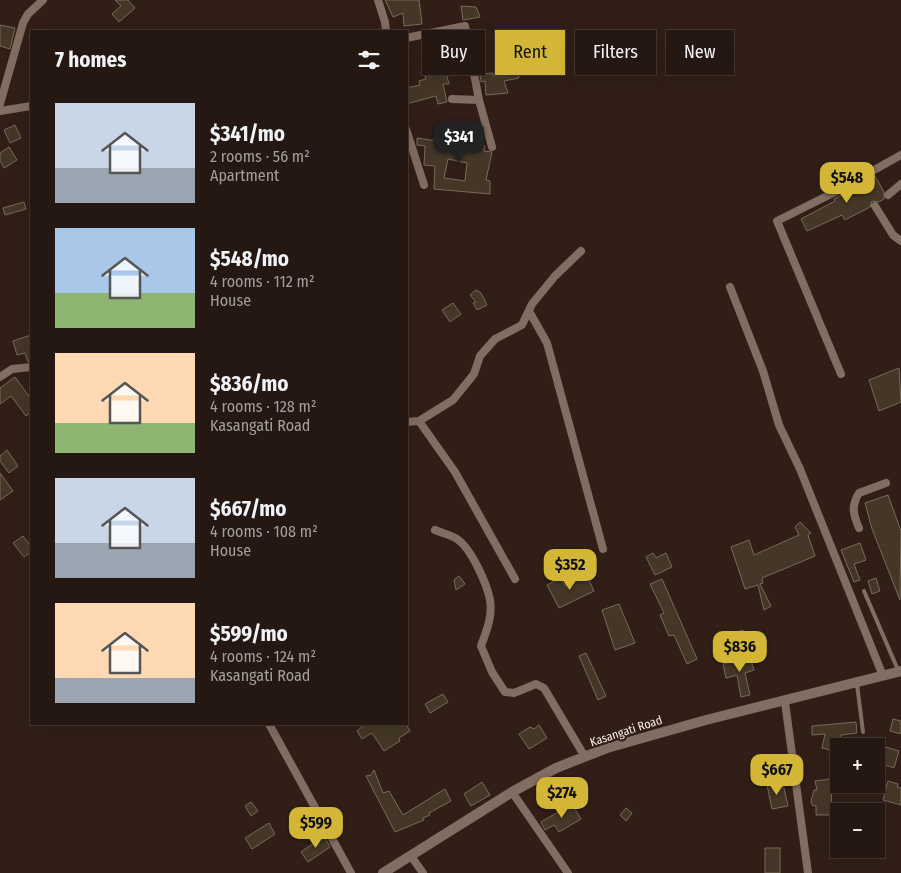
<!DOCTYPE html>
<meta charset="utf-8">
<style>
:root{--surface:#251711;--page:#2d201a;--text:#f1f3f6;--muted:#a39f9f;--line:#423631;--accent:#d3b635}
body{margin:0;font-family:"Fira Sans Condensed",sans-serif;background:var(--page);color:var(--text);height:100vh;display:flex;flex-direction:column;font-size:19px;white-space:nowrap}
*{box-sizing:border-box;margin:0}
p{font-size:16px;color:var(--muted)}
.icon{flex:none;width:28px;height:28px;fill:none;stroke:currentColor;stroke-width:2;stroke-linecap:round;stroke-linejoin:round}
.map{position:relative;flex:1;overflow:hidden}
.drawer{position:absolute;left:30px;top:30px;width:378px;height:695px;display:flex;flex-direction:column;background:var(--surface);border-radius:0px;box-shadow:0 5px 20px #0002,0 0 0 1px var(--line)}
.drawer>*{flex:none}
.top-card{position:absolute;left:422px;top:30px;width:402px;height:45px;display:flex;gap:10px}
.buttons{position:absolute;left:830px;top:738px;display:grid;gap:10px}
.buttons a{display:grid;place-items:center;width:55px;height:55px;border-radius:0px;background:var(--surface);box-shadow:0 5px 20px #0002,0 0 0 1px var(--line);font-size:25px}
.price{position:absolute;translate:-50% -42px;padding:0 11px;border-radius:10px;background:var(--accent);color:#111;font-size:16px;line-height:32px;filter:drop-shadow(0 1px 2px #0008)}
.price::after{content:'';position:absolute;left:50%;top:30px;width:15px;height:11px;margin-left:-8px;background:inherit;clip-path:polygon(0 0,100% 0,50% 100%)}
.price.selected{background:#222;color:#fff}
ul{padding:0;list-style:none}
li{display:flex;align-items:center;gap:15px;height:125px;padding:0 25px}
li span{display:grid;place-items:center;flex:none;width:140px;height:100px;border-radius:0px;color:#555}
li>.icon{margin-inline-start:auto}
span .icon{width:60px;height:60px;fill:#fffc;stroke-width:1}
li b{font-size:21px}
h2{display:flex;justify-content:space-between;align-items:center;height:60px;padding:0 25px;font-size:21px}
.chip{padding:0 18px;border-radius:0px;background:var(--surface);box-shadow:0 5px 20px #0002,0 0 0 1px var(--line);font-size:18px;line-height:45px}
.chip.selected{background:var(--accent);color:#111}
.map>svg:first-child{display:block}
.building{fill:#443727;stroke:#796a59;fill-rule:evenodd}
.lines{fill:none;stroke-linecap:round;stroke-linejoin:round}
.service{stroke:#826d62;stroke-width:4}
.minor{stroke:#826d62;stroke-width:8}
.tertiary{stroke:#826d62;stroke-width:10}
.labels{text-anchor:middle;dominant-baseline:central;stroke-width:4.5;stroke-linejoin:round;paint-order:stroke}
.street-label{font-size:12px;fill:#f8ebe5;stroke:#311f17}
</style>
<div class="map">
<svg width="901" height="873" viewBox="0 0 901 873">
<rect width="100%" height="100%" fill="#311f17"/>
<path class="building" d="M115,0H128L135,8L119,22L112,14L121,6Z
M385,0H419L422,24L404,26L403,13L393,17Z
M461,6L476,7L480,17L463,20Z
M0,25L15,28L10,49L0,46Z
M436,56V59L442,57L449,84H443L447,102L438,104L436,96L406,104V88L420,85L419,81L426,79L425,76L432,74L429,58Z
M493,73V76L518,73L519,78L504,81L508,93L486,95L485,81L481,82L480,74Z
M15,125L21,138L10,143L4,130Z
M461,128L479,132L477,137L481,138L479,145L485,146L484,151L492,152L486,180L490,181V194L434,189L435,166L424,165L425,146L417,145V138L444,142L445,135L458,137ZM448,159L467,163L465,181L444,178Z
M9,147L17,160L4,168L0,161V153Z
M875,176L884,192V199L879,202L872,201L870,207L845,220L842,215L807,231L801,219L835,201L834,199Z
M24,202L26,209L5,215L3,208Z
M476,290L481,293L487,305L477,310L473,303L476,302L470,295Z
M453,303L461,314L450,322L442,310Z
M31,335V361L28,362L25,353L17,355L13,341Z
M899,368L901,402L879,411L869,380Z
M15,377L31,399V412L26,416L11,396L0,404V388Z
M7,450L18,466L9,473L0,461V456Z
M0,473L13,491L0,500Z
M888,495L901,531L900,600L872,529L865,503Z
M800,522L811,533L808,535L815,556L762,578L763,583L760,584L771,606L764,610L758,585L745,589L731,547L749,540L754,555L799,535L795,527Z
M23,536L31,547V552L24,557L13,543Z
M860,543L866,560L854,564L860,580L854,582L841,550Z
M653,553L656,558L666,553L672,567L655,575L646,557Z
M459,576L465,584L456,590L454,580Z
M587,576L594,591L559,608L547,585L560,578L565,586Z
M876,578L880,591L872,594L868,581Z
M662,579L697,659L687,664L674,635L669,636L660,615L664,613L650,584Z
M619,604L635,643L615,650L602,610Z
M743,630L746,640L723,647L720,637Z
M586,653L606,696L598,700L579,656Z
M750,657L754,670L745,673L750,695L741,697L737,675L726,678L723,664Z
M443,694L448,702L430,713L425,704Z
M893,719L901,721V734L890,731Z
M856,722L857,733L841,735L838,756L829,755L830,750L822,748L825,734L812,735V726Z
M365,724H406L410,731L399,738L400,741L384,751L372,733L362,739L357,731Z
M539,725L547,738L529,749L519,734L530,727L534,729Z
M876,744L899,751L894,768L876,762Z
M374,770L383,793L389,791L403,815L445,789L451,801L429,813L430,815L423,818L424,820L395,832L366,776L371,775Z
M831,779L832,815H816V806L812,805L811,801L814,790H817L815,781Z
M888,781L898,784L897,787L901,788V805L883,800Z
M482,782L490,795L471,806L464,794Z
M783,784L788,806L772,809L767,785Z
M251,802L258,811L251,816L245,806Z
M572,804L581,819L559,832L554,825L545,830L541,822Z
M626,808L632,813L626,821L620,815Z
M269,823L275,834L252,849L245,838Z
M324,836L330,847L308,862L301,852Z
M765,848H780V873H765Z"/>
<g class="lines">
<path class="service" d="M864,591L898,670
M857,684L863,732"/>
<path class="minor" d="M378,0L385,22L386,31
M406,38L465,26L479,100
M452,99L479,100L492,147
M0,104L23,23L28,14L43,0
M0,111L31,106
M406,129L424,185
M888,195L901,184
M875,206L893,235L901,241
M730,287L763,371L779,425L800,469L883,676
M529,311L547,343L603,549
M841,374L777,221L833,193L901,155
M0,377L12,369L31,367
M419,421L455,472L515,579
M406,422L419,421L453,400L474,374L480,356L495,339L522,325L532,304L555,276L581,251
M859,528C853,514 851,506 859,493L886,483
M435,530C442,533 451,535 457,539C471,548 487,584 490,600C493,616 486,632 481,646L492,672L505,692L514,693L536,684L544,688L585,757
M785,702L808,873
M269,724L351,873
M512,792L568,873
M411,856L423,873"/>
<path class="tertiary" d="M383,873L512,792L556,768L607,748L706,720L901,671"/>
</g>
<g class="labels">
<g class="street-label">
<text transform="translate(626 731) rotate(-18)">Kasangati Road</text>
</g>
</g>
</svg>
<div class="buttons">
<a>+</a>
<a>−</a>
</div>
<b class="price selected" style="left:459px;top:163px">$341</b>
<b class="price" style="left:847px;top:204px">$548</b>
<b class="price" style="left:570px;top:591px">$352</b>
<b class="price" style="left:740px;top:673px">$836</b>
<b class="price" style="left:777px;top:796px">$667</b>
<b class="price" style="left:562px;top:819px">$274</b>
<b class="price" style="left:316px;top:849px">$599</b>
<div class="top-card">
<a class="chip">Buy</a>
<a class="chip selected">Rent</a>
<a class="chip">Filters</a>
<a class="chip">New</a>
</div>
<section class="drawer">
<h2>7 homes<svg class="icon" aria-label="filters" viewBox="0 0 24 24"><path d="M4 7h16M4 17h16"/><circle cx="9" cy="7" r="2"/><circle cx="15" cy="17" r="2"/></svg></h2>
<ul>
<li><span style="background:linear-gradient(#c9d6e8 65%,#9aa5b1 0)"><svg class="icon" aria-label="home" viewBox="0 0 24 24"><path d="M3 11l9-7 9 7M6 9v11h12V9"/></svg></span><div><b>$341/mo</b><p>2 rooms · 56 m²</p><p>Apartment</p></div></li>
<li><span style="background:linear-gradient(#a9c7e8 65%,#8fb573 0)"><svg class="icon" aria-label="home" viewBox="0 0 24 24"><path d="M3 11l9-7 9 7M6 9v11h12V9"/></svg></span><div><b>$548/mo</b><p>4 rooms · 112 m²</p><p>House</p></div></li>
<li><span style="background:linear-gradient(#ffd9b3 70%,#8fb573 0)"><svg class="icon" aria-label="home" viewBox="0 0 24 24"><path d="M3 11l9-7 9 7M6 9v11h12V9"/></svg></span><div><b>$836/mo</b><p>4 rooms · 128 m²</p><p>Kasangati Road</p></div></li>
<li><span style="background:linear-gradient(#c9d6e8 65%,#9aa5b1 0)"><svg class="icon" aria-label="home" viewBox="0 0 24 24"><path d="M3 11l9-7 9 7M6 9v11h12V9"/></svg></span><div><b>$667/mo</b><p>4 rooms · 108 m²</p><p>House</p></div></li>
<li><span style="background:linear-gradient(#ffd9b3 75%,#9aa5b1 0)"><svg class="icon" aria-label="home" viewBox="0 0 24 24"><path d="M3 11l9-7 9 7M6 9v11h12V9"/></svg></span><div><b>$599/mo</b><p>4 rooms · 124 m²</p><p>Kasangati Road</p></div></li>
</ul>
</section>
</div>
